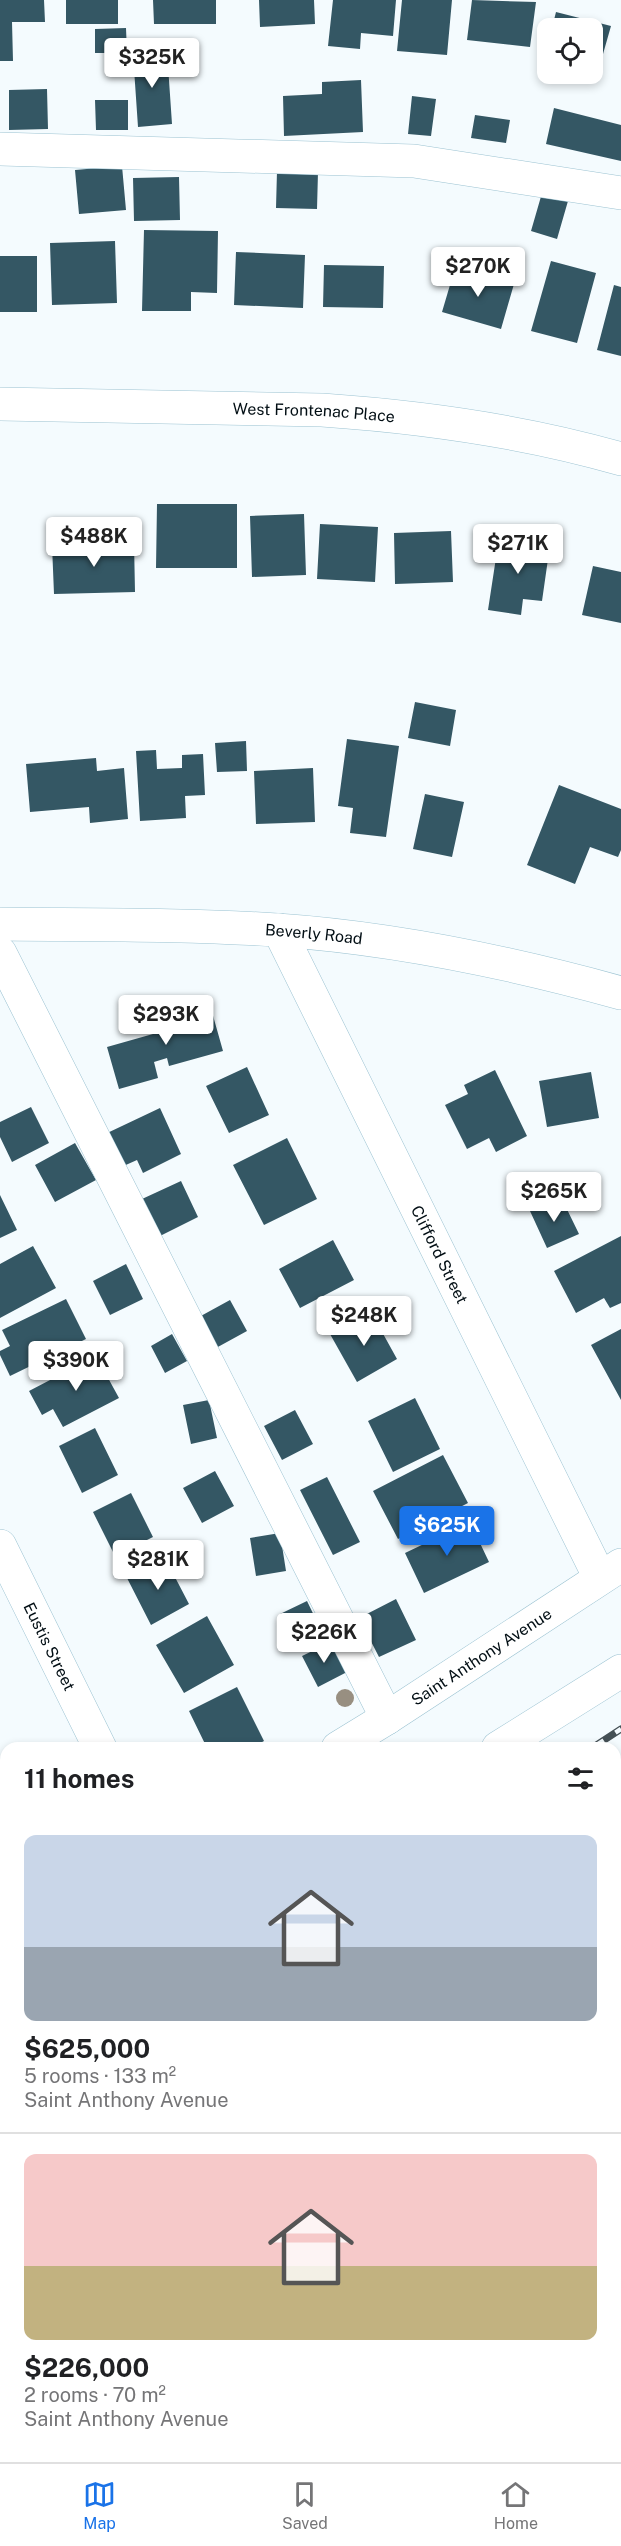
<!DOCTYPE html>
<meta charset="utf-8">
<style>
:root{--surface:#fff;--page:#f2f2f2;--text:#202124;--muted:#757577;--line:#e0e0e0;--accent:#1a73e8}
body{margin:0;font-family:"Public Sans",sans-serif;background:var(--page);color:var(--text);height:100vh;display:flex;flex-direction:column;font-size:22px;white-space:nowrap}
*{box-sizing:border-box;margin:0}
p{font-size:20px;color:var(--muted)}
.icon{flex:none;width:33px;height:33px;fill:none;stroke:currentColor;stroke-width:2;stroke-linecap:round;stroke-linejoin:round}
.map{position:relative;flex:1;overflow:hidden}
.sheet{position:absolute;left:0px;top:1742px;width:621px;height:722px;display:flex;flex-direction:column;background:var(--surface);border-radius:18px 18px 0 0;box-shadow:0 3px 9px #0003}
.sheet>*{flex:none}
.buttons{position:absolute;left:537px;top:18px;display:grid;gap:12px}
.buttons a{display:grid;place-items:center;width:66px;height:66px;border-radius:12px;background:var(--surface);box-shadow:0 3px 9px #0003;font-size:30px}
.price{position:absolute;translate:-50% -51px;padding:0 14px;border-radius:6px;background:#fff;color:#222;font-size:20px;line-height:39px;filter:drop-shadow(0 2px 3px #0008)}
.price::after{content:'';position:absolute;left:50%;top:36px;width:18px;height:14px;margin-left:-9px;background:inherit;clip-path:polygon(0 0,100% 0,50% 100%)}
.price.active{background:var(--accent);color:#fff}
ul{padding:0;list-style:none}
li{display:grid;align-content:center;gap:12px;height:318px;padding:0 24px}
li+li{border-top:2px solid var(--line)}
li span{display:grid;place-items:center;height:186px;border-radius:12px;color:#555}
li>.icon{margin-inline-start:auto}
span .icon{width:108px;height:108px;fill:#fffc;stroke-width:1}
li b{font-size:26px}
h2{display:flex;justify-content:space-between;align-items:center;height:72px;padding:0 24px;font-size:26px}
.menu{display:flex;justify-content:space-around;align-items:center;height:84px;border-top:2px solid var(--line);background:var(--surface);font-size:16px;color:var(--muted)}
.menu a{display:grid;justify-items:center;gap:3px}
.menu .active{color:var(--accent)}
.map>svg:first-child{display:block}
.green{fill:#fbdab2}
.building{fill:#345764}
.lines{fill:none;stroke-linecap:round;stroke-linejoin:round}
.minor-casing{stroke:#9cc3d2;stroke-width:34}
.highway-casing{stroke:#9cc3d2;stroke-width:34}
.minor{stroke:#fff;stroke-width:33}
.highway{stroke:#fff;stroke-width:33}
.rail-casing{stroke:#455055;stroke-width:7}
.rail{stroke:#f4fbfe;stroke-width:4.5;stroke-dasharray:14;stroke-linecap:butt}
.tree{fill:#988f81}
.labels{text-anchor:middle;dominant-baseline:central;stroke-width:6;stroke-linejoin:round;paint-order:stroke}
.street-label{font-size:16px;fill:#020e14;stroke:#f4fbfe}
</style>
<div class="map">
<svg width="621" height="2462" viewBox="0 0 621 2462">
<rect width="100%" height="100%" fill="#f4fbfe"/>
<path class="green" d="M621,2070V2268L615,2279V2074Z
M6,2365V2457H546L544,2462H0V2367Z"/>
<path class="building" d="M0,0H44L45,22H12L13,61H0Z
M66,0H118V24H66Z
M153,0H216V24H154Z
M259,0H314L315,24L260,27Z
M333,0H396L393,36L361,33L360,49L328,46Z
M402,0H452L447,55L397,51Z
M472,0L536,2L530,47L467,40Z
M556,12L611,26L599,68L592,67V28H552Z
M126,28L127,53H95V29Z
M167,51L172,124L138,127L133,54Z
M361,80L363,132L284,136L283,96L322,94V82Z
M47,89L48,129L9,130V90Z
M412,96L436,99L431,136L408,134Z
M95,100H128V130H96Z
M554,108L621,125V161L546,144Z
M475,115L510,120L506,143L471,138Z
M122,166L126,210L79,214L75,170Z
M277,171L318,172L317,209L276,208Z
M179,177L180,220L134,221L133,178Z
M542,193L568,201L557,239L531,231Z
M144,230L218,231L217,293L191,292V311H142Z
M115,241L117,303L52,305L50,243Z
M236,252L305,255L303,308L234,305Z
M0,256H37V312H0Z
M551,261L596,273L577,343L531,331Z
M324,265L384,266L383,308L323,307Z
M455,268L514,284L501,329L442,312Z
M614,285L621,287V356L597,350Z
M157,504H237V568H156Z
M304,514L306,575L252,577L250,516Z
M320,524L378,527L375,582L317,579Z
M451,531L453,582L395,584L394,533Z
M499,538L550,545L542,601L523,599L521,615L488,610Z
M134,542L135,592L54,594L52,545Z
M593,566L621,572V623L582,615Z
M415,702L456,710L450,746L408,738Z
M347,739L399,746L386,837L350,833L353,808L338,806Z
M246,741L247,771L217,772L215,743Z
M156,750L157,769L182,768V755L203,754L205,795L185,796L186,818L140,821L136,751Z
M96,758L97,771L124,768L128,819L90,823L89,807L30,812L26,764Z
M313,768L315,822L256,824L254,771Z
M559,785L621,809V850L618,857L590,847L575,884L527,865Z
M425,794L464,802L452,857L413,849Z
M210,1005L223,1051L169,1066L167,1058L154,1062L158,1078L119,1089L107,1047L160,1032L157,1020Z
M247,1067L269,1115L229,1133L206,1086Z
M495,1070L527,1136L496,1152L489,1138L467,1149L445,1105L468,1094L464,1085Z
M591,1072L599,1118L547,1127L539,1081Z
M31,1107L49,1143L12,1162L0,1137V1122Z
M160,1108L181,1154L143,1173L137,1160L119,1168L103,1135Z
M287,1138L317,1199L264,1225L233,1165Z
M75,1143L96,1180L55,1202L35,1165Z
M181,1181L198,1217L160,1236L142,1199Z
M0,1195L17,1230L0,1238Z
M561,1197L579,1234L547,1248L530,1211Z
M621,1236V1303L610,1308L604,1298L576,1313L554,1271Z
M333,1240L354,1280L300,1308L279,1269Z
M33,1246L56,1288L0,1318V1264Z
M126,1264L143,1299L110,1315L93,1281Z
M66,1299L86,1339L10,1376L0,1355V1351L10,1346L2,1330Z
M230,1300L247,1331L216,1348L199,1317Z
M371,1312L397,1359L357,1382L330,1334Z
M621,1329V1400L591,1345Z
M172,1334L187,1361L165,1373L151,1346Z
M96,1356L119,1398L63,1427L53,1409L42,1415L29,1391Z
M415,1398L440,1449L393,1472L368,1421Z
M209,1400L217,1438L191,1444L183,1405Z
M295,1410L313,1444L282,1460L264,1426Z
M95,1428L118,1475L82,1493L59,1446Z
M443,1455L468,1503L398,1539L373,1491Z
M215,1471L234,1506L202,1523L183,1488Z
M327,1477L360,1542L333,1555L300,1490Z
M131,1493L153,1537L115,1556L93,1512Z
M470,1522L489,1562L424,1593L405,1553Z
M280,1533L286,1571L256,1576L250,1538Z
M165,1558L189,1604L151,1625L127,1578Z
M396,1599L416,1640L379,1657L359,1618Z
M307,1601L323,1634L296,1648L280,1614Z
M207,1616L234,1665L184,1693L156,1645Z
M331,1642L347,1672L318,1687L302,1656Z
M237,1687L264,1741L251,1748H207L189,1711Z
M3,1800L6,1806V1852L0,1841V1801Z"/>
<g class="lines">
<defs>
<g id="minor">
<path d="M0,149L414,161L621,193"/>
<path id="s1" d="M0,404L322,410C423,417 524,431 621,459"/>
<path id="s2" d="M0,924C92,925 185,924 277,930C394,938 509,962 621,993"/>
<path id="s3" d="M279,930L600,1578"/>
<path d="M0,953L387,1718"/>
<path id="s4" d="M0,1546L100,1748"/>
<path id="s5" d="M338,1748L387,1718L621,1565"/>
<path d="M498,1748L621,1671"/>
<path d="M0,1943L6,1940"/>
<path d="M0,2051L6,2048"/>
</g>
<path id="highway" d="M615,2026L621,2023
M0,2326L6,2324"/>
</defs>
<use href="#minor" class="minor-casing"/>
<use href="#highway" class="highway-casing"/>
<use href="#minor" class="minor"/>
<use href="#highway" class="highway"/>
<defs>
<path id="rail" d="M592,1748L621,1729
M0,2110L6,2107"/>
</defs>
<use href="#rail" class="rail-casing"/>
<use href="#rail" class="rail"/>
</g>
<circle class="tree" cx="345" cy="1698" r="9"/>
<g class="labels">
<g class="street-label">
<text stroke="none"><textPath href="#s1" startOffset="314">West Frontenac Place</textPath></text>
<text stroke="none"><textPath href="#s2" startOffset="314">Beverly Road</textPath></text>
<text stroke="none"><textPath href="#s3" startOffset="362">Clifford Street</textPath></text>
<text stroke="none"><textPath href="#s4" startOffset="112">Eustis Street</textPath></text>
<text stroke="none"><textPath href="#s5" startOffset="170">Saint Anthony Avenue</textPath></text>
</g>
</g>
</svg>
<div class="buttons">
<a><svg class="icon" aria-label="locate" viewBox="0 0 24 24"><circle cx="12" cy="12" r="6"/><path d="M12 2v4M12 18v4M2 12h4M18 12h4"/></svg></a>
</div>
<b class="price" style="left:152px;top:89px">$325K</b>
<b class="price" style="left:478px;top:298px">$270K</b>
<b class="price" style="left:94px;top:568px">$488K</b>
<b class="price" style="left:518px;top:575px">$271K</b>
<b class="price" style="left:166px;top:1046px">$293K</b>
<b class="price" style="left:554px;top:1223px">$265K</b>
<b class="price" style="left:364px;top:1347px">$248K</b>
<b class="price" style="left:76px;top:1392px">$390K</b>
<b class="price active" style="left:447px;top:1557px">$625K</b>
<b class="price" style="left:158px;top:1591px">$281K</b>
<b class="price" style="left:324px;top:1664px">$226K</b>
<section class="sheet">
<h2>11 homes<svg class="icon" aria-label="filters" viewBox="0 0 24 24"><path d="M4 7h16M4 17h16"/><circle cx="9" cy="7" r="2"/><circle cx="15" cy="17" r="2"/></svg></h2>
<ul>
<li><span style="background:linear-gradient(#c9d6e8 60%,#9aa5b1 0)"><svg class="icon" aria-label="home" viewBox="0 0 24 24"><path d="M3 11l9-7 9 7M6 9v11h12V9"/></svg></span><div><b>$625,000</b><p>5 rooms · 133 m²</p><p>Saint Anthony Avenue</p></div></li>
<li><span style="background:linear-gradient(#f6c9c9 60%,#c2b280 0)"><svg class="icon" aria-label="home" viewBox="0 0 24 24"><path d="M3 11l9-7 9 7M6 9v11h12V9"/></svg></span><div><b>$226,000</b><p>2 rooms · 70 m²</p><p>Saint Anthony Avenue</p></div></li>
</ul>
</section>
</div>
<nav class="menu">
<a class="active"><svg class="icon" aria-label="map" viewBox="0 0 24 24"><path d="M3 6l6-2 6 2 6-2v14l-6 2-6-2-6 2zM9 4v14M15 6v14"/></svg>Map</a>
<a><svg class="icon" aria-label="saved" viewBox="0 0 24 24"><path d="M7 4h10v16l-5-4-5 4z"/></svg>Saved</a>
<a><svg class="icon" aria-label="home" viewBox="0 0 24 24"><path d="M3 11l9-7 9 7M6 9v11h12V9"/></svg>Home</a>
</nav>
